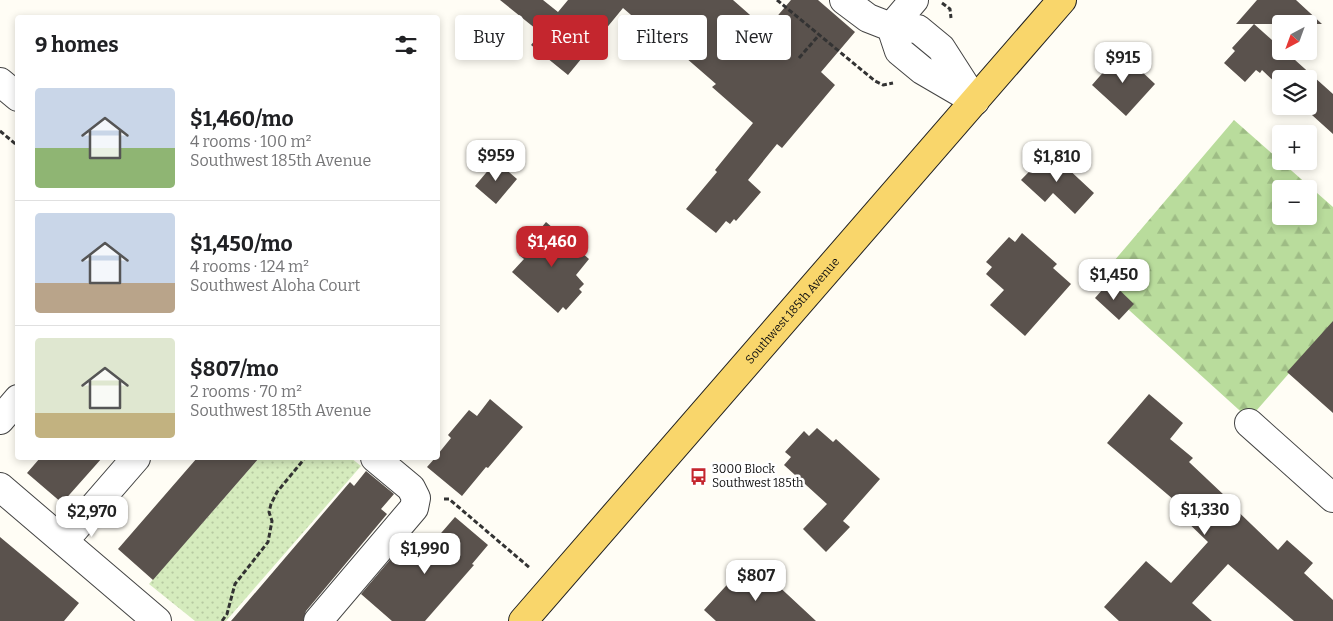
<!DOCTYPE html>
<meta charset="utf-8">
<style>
:root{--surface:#fff;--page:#f2f2f2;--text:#202124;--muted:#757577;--line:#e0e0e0;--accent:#c4262e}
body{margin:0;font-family:Bitter,serif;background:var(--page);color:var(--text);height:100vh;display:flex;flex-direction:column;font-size:19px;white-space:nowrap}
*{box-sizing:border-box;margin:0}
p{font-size:16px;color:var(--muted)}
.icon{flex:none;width:28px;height:28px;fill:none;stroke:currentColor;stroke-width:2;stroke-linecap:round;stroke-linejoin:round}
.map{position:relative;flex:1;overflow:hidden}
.details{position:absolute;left:15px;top:15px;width:425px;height:445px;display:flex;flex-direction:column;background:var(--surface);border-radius:5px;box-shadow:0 2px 8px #0003}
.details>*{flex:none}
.top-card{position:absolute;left:455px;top:15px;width:475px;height:45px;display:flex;gap:10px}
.needle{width:32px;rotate:221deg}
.controls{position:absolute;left:1272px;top:15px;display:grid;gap:10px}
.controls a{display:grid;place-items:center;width:45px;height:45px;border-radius:5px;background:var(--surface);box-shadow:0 2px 8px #0003;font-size:25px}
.price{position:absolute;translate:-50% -42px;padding:0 11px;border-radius:10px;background:#fff;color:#222;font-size:16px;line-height:32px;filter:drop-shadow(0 1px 2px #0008)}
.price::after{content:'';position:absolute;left:50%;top:30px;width:15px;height:11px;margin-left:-8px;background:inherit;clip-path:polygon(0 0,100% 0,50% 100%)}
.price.current{background:var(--accent);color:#fff}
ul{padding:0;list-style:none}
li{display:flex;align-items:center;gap:15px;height:125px;padding:0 20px}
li+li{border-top:1px solid var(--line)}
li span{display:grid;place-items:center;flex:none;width:140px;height:100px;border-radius:5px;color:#555}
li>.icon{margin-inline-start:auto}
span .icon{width:60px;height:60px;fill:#fffc;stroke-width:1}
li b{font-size:21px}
h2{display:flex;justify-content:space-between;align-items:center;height:60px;padding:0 20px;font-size:21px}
.chip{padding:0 18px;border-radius:5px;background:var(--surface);box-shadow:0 2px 8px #0003;font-size:18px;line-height:45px}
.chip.current{background:var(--accent);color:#fff}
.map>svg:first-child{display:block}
.green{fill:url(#green-dots)}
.forest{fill:url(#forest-firs);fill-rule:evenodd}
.building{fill:#5a524d}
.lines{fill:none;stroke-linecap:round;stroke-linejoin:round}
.minor-casing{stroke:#444;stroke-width:30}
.major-casing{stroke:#222;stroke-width:30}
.path{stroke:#333;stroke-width:3;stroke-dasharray:5 2.5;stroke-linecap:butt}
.minor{stroke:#fff;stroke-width:28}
.major{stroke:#f9d66b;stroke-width:28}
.labels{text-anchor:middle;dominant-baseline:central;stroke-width:5;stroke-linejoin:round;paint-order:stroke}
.street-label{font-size:12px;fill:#111;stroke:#fff}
.poi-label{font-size:12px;fill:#111;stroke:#fff;text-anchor:start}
</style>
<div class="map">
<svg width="1333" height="621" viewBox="0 0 1333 621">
<defs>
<pattern id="green-dots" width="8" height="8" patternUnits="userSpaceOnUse" patternTransform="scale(1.25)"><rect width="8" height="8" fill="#d5ebbd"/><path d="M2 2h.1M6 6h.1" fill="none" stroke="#b6c8a1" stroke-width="1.8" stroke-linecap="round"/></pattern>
<pattern id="forest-firs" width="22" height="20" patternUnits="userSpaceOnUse" patternTransform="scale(1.25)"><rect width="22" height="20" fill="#b9dc9c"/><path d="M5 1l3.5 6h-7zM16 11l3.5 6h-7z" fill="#9ebc85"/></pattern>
</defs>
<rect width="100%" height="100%" fill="#fffdf5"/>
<path class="green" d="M259,458H351L361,466L226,621H195L149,584Z"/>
<path class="forest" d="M1234,120L1333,207V323L1249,419L1097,281ZM1281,189H1309V216H1281Z"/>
<path class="building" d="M500,0H543L558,12L568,0H733L765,28L766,26L768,27L791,0H818L855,32L821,72L835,85L782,148L777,144L748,180L761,192L736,221L734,219L730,224L726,221L716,233L686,209L717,172L715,170L753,123L712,87L716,84L678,51L676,54L623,8L568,75L531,45L541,33Z
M1257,0H1296L1322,24H1236Z
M1254,24L1281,48V51H1285L1333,94V134L1302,106H1309V79H1281V88L1262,70L1260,73L1256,70L1245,82L1224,63L1235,51L1232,48Z
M1121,52L1155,84L1126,116L1092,85Z
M1049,151L1094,193L1075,214L1053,193L1045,202L1021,180Z
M496,161L517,179L496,204L475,186Z
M546,222L589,259L576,275L584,284L579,289L582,292L566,310L563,307L558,313L512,272L524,259L519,255Z
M1022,233L1057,264L1053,268L1071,284L1025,336L990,305L1004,290L986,274L992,267L986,262L1009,237L1015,242Z
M1110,281L1134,304L1119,320L1095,298Z
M1333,321V413L1287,372Z
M1149,394L1183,423L1170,439L1193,458L1189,462L1225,496L1224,498L1278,550L1287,540L1313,563L1304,573L1333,600V621H1294L1228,564L1192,603L1212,621H1119L1104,607L1146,561L1171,583L1208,542L1182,517L1187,511L1107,443Z
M490,399L523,427L488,468L486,467L462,496L427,467L435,458H438V454L451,438L448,435L469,410L477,416Z
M817,428L833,442L836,439L880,479L843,521L850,527L826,552L803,529L827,504L784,465L791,457L785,452L804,431L809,436Z
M40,458H102L62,503L27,473Z
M197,458H259L153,580L118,549Z
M366,471L394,494L381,509L387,514L306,611L303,621H231L350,482L354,486Z
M455,517L488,545L472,564L474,565L425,621H392L361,594L406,541L422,555Z
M0,537L79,603L64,621H0Z
M758,567L816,621H716L704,610L735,576L744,583Z"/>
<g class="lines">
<defs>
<path id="minor" d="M844,0L868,18L891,27L918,29L941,48L975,101
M891,27L899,51L922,70L970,98
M891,27L914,0
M0,82L18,97
M0,420L18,399
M1249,423L1333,498
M0,487L157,621
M64,541L136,458
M318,621L414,508L416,498L411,488L375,458"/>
<g id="major">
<path id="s1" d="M523,621L1062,0"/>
</g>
</defs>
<use href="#minor" class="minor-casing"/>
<use href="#major" class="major-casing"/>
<path class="path" d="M777,0L875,81L883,85L893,83
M942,3L950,9L951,18
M799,58L819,35
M0,131L18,146
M444,499H449L530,568
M222,621L227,614L235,584L268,542L272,521L269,512L271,504L277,492L305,458"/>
<use href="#minor" class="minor"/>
<use href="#major" class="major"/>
</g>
<defs>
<symbol id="bus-bare" viewBox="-9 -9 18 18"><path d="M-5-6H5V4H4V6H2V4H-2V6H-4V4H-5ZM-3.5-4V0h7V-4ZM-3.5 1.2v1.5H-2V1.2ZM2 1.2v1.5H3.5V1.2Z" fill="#c4262e" stroke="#fff" stroke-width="2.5" paint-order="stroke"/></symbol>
</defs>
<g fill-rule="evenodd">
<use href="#bus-bare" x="686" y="464" width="25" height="25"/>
</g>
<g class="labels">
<g class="street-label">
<text stroke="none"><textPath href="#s1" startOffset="411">Southwest 185th Avenue</textPath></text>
</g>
<g class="poi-label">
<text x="712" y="469">3000 Block<tspan x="712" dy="14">Southwest 185th</tspan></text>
</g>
</g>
</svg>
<div class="controls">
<a><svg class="needle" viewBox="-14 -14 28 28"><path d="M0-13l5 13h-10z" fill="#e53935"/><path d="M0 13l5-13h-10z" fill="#757577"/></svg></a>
<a><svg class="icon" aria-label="layers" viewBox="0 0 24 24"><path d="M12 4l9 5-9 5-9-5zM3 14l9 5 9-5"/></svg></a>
<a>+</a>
<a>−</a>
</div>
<b class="price" style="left:1123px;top:84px">$915</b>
<b class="price" style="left:496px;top:182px">$959</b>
<b class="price" style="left:1057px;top:183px">$1,810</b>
<b class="price current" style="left:552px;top:268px">$1,460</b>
<b class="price" style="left:1114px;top:301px">$1,450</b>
<b class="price" style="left:1205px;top:536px">$1,330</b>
<b class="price" style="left:92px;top:538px">$2,970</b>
<b class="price" style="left:425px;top:575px">$1,990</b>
<b class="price" style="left:756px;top:602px">$807</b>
<div class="top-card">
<a class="chip">Buy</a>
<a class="chip current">Rent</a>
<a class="chip">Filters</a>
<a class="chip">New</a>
</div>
<section class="details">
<h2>9 homes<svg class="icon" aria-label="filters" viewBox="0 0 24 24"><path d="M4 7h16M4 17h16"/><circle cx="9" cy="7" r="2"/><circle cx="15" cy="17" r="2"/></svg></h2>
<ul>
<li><span style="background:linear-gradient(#c9d6e8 60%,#8fb573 0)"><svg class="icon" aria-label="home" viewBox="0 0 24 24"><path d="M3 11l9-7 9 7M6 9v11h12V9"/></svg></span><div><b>$1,460/mo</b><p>4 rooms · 100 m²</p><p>Southwest 185th Avenue</p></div></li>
<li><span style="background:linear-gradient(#c9d6e8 70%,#b9a48a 0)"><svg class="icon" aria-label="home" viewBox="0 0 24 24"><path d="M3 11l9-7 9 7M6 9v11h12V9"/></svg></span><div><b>$1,450/mo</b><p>4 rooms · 124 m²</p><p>Southwest Aloha Court</p></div></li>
<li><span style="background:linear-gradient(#dfe7d0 75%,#c2b280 0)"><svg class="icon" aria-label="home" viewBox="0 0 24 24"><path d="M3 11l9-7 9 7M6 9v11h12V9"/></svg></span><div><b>$807/mo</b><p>2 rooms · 70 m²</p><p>Southwest 185th Avenue</p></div></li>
</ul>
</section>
</div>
